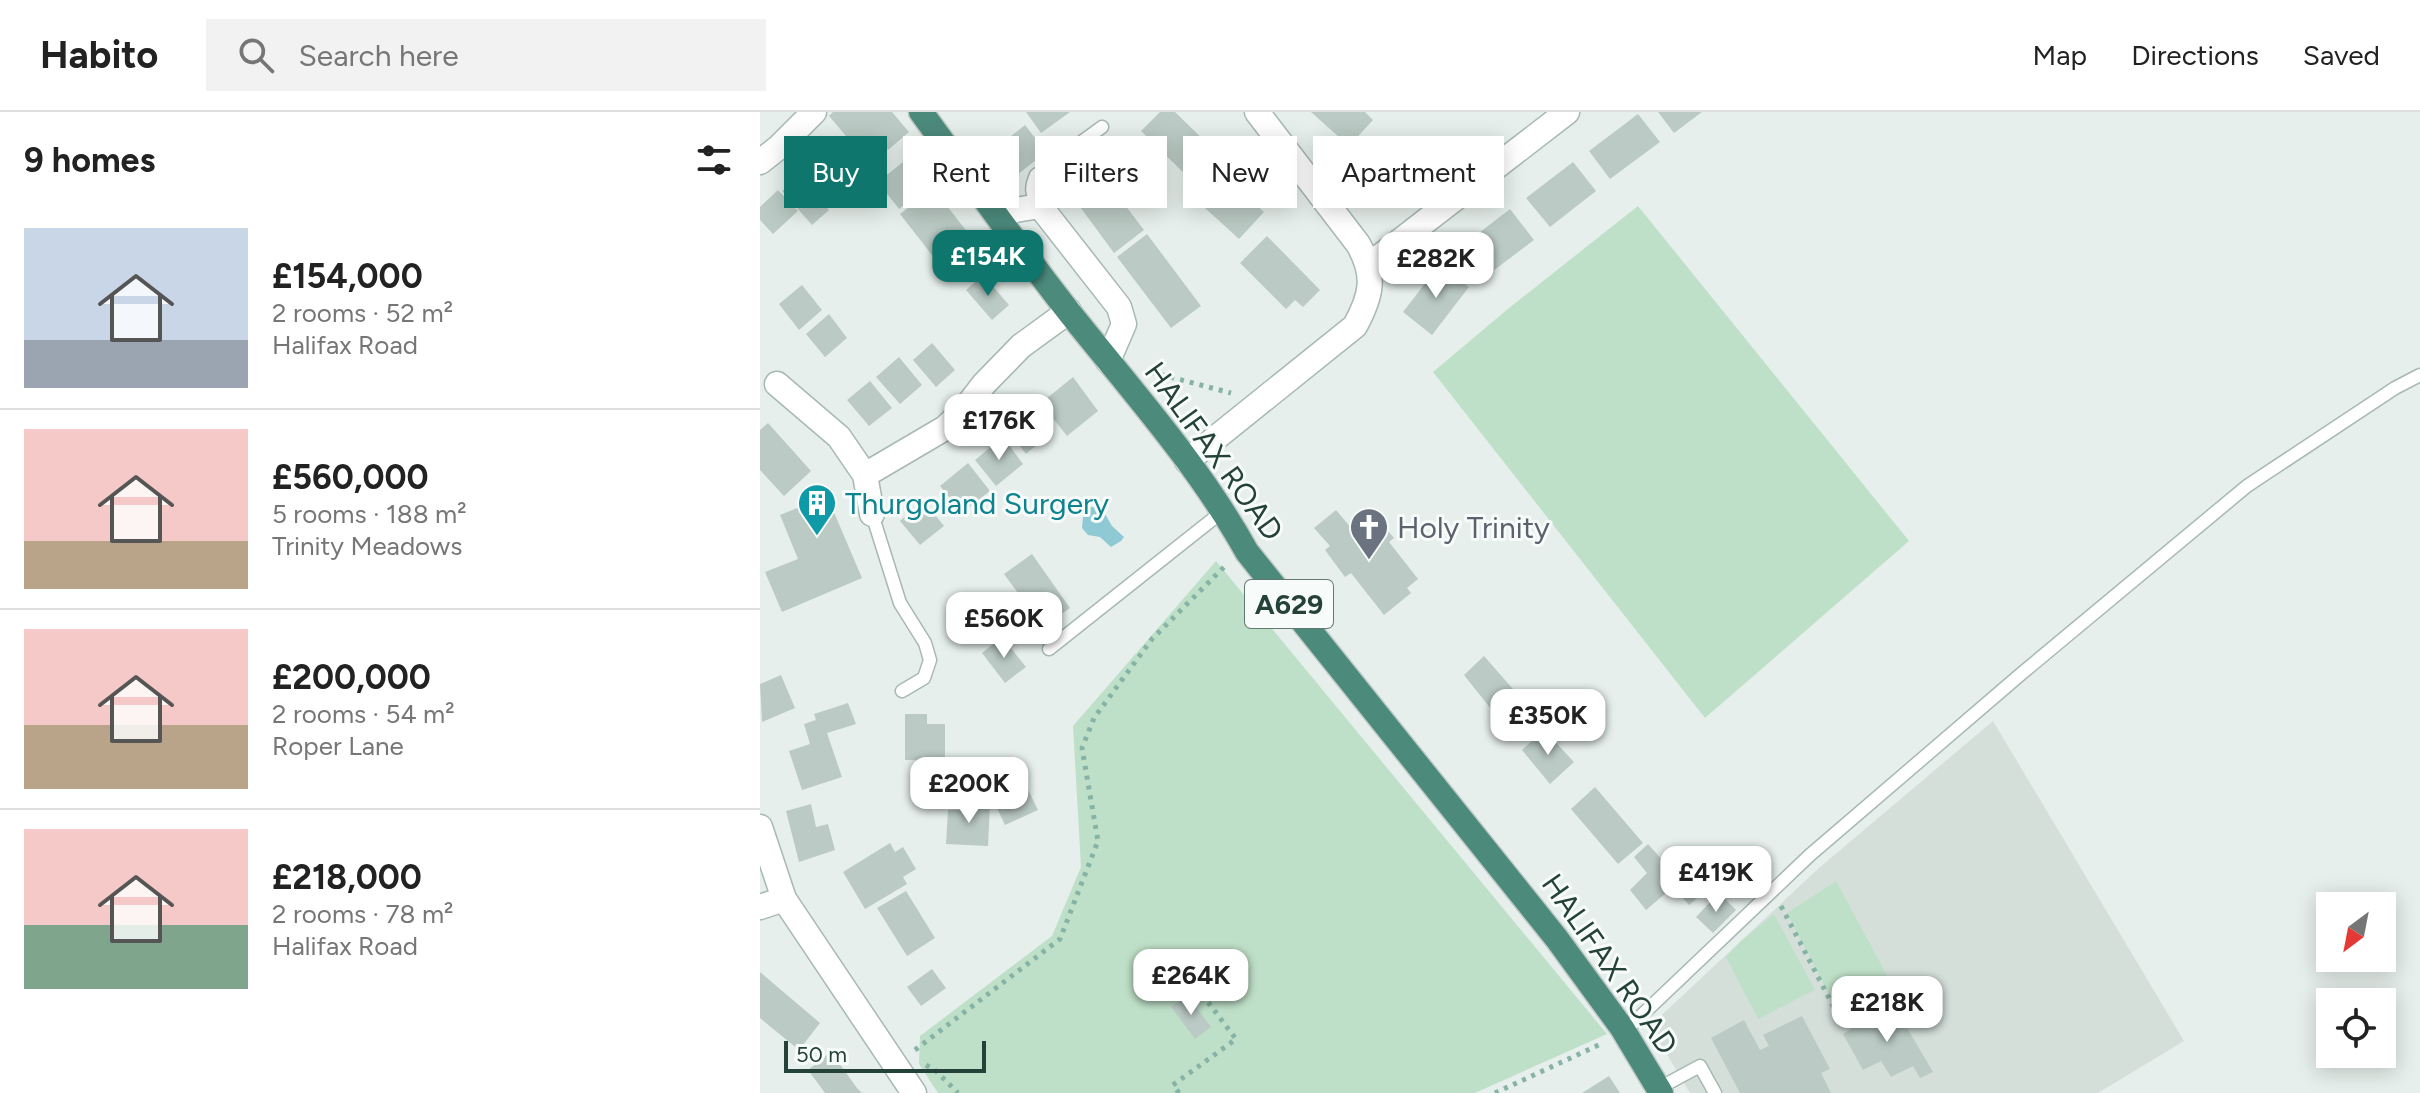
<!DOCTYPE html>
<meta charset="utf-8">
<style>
:root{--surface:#fff;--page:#f2f2f2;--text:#222;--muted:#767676;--line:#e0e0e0;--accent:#0f766e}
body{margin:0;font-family:Figtree,sans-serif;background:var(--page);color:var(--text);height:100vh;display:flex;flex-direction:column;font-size:30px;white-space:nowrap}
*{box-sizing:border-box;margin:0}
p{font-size:26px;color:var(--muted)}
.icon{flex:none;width:44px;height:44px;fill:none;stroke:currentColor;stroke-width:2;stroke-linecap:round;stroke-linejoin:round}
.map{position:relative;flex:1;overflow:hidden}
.panel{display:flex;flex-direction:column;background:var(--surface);width:760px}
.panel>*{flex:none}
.guide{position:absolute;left:24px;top:24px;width:760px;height:72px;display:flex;gap:16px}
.needle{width:52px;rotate:212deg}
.controls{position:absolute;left:1556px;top:780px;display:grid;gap:16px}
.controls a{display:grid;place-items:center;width:80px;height:80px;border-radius:0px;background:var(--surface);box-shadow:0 4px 20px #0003;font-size:40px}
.scale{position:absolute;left:24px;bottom:20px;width:202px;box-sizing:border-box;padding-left:8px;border:4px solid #24423a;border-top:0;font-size:22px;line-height:28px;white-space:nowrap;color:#24423a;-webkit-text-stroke:6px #f7fbf9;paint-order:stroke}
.price{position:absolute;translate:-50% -68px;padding:0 18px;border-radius:16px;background:#fff;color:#222;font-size:26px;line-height:52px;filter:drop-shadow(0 2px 4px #0008)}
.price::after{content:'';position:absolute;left:50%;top:48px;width:24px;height:18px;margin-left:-12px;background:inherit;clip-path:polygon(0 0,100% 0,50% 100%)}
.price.current{background:var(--accent);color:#fff}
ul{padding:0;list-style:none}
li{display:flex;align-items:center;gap:24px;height:200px;padding:0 24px}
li+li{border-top:2px solid var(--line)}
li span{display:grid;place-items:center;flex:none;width:224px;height:160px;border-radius:0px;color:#555}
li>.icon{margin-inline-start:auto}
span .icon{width:96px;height:96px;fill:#fffc;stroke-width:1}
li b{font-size:34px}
h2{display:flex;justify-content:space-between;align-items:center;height:96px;padding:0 24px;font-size:34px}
.pill{padding:0 28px;border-radius:0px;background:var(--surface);box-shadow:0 4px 20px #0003;font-size:28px;line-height:72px}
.pill.current{background:var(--accent);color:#fff}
header{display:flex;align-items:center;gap:48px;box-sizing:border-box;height:112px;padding:0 40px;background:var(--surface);border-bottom:2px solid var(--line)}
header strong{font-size:38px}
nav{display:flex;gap:44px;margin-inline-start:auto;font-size:28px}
.search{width:560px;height:72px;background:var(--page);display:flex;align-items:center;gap:20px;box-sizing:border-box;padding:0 28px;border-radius:0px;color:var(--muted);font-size:30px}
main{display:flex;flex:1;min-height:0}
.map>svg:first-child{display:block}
.built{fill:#d4dfda}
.green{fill:#bfe0c8}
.water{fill:#8ec9d4}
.building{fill:#bbcac4}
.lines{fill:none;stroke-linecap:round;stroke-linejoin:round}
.service-casing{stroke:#a8b8b2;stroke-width:15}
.minor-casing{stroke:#a8b8b2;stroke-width:27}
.tertiary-casing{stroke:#a8b8b2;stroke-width:27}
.trunk-casing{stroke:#c2cac8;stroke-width:27}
.path{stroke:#86b3a5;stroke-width:5;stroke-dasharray:4 6;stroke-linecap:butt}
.service{stroke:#fff;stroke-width:12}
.minor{stroke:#fff;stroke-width:24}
.tertiary{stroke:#fff;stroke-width:24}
.trunk{stroke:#4c8a7c;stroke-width:24}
.labels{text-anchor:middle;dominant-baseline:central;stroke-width:6;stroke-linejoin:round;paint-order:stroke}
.shield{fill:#f7fbf9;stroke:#637a73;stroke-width:2}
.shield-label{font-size:28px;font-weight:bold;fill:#24423a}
.street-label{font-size:30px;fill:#24423a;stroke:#f7fbf9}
.culture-label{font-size:30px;fill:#0d838f;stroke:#f7fbf9;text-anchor:start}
.worship-label{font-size:30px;fill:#5b616d;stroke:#f7fbf9;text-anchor:start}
</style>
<header>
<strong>Habito</strong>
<div class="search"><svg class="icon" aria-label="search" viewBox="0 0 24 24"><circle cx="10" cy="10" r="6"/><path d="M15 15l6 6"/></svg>Search here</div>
<nav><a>Map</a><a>Directions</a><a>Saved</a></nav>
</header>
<main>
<section class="panel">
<h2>9 homes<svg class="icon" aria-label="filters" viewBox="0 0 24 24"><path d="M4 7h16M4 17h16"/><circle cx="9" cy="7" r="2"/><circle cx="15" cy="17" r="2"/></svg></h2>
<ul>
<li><span style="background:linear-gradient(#c9d6e8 70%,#9aa5b1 0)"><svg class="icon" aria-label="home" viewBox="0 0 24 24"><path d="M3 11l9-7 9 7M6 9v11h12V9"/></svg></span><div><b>£154,000</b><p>2 rooms · 52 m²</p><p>Halifax Road</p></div></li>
<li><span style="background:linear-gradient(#f6c9c9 70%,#b9a48a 0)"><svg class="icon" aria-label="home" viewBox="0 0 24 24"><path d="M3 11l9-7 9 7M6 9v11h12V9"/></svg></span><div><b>£560,000</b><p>5 rooms · 188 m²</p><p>Trinity Meadows</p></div></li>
<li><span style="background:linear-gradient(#f6c9c9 60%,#b9a48a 0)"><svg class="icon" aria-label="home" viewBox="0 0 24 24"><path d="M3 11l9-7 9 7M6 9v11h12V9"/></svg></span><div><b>£200,000</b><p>2 rooms · 54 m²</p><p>Roper Lane</p></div></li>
<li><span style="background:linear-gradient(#f6c9c9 60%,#7fa58c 0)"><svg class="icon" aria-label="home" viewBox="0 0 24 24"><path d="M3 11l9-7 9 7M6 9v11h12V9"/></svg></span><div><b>£218,000</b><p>2 rooms · 78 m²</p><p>Halifax Road</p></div></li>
</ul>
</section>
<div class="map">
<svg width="1660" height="981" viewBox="0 0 1660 981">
<rect width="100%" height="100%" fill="#e6efeb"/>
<path class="built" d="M1233,609L1424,929L1338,981H930L890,914L1059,756Z"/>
<path class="green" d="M878,94L1149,429L945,606L673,260L749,196Z
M456,449L847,922L715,981H178L159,952L160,924L292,824L321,755L313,614Z
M1076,769L1129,867L1076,896L1027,801Z
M1014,802L1055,878L998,907L966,845L981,829Z"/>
<path class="water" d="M331,395H341L352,414L364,425L361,429L351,435L340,425L328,423L322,416L323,405Z"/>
<path class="building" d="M73,0H132L149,20L128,38L118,26L66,74L50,57L86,24L69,4Z
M266,0H310L281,21Z
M400,0H415L454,38L428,65L381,19Z
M551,0H605L613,8L589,34Z
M898,0H942L914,21Z
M878,2L900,30L850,67L829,39Z
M265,13L286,40L242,75L221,48Z
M612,25L659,69L634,95L587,51Z
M148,46L169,73L139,97L118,70Z
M330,47L384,118L354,141L301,69Z
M813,50L836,79L790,115L766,86Z
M47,57L64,75L55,83L69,98L52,113L22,79Z
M458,57L504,100L479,127L433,85Z
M173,76L226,144L193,170L140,102Z
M18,78L38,99L13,122L0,108V95Z
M750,97L774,128L721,168L698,137Z
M387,122L441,194L411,216L357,145Z
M507,124L560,178L543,195L535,188L526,197L480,151Z
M680,152L709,175L672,223L643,200Z
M223,163L249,193L232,208L206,178Z
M42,173L62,198L39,218L19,192Z
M69,202L87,226L65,245L46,222Z
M172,231L195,258L176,275L153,248Z
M139,245L162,273L140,292L116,265Z
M313,265L338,299L307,324L281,291Z
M110,269L132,296L109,314L87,288Z
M269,289L292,320L266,342L242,311Z
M8,311L51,359L24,384L0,358V318Z
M243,325L263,352L236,374L215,348Z
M208,351L230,379L202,401L180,374Z
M67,384L102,466L22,500L5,460L38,447L20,403Z
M164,389L184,414L160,433L140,409Z
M576,398L592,417L612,400L634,426L629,430L658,467L647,476L651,481L624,503L591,461L585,465L565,438L570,434L554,416Z
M272,442L310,496L283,515L244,462Z
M242,525L266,555L245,571L222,541Z
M724,544L753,577L731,597L704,563Z
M21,563L35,596L2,610L0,572Z
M88,591L96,612L67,621L82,665L42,678L29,639L50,632L44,612L56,608L54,602Z
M145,602H167V612H185V649L145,648Z
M784,618L814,650L790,672L762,638Z
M259,659L278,698L245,713L229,679L243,672L240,668Z
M835,675L883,731L858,752L811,697Z
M204,690L230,691L228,734L186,732L188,698H204Z
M51,692L56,715L68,712L75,738L39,750L26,699Z
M130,731L135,740L143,735L156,757L143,765L147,772L105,797L83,760Z
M888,732L905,751L919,738L939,763L956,747L967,761L929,793L913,775L886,798L870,778L887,761L874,745Z
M146,779L175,826L147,844L117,796Z
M964,786L976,798L953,821L936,805L953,787L958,792Z
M172,857L186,876L161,894L147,875Z
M0,860L60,911L39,938L0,906Z
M427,883L451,915L435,927L411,895Z
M1133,892L1173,960L1160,966L1153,954L1131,965L1121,949L1103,958L1083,922Z
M1042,904L1070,957L1061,961L1071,981H980L951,926L984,908L1000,938L1009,934L1003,923Z
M71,940L97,976L102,981H65L48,958Z
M849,964L860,981H822Z"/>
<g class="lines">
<defs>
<path id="service" d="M280,94C271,83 270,76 276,63L342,15
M112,402L140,491L165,531L170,548L164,566L142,579
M289,537L463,399
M864,920L1050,743L1261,562L1487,374L1635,276L1660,263
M899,976L940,954L955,981"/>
<path id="minor" d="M236,101L280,94L359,195L364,212L348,249
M609,153L807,0
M17,272L79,325L105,363L112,402
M427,349L595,214C612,183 616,163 598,132L497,0
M105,363L185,316L204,298L224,272L261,234L309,199
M0,795L24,787"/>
<path id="tertiary" d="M0,50L19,35L54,0
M0,715L24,787L154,981"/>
<path id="trunk" d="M161,0C211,68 260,138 313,205C373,280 440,355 487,440L797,827L862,916L901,981"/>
</defs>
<use href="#service" class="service-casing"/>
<use href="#minor" class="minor-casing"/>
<use href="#tertiary" class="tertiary-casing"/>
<use href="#trunk" class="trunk-casing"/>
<path class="path" d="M391,260L471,281
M1021,794L1081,909
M155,938L300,827L338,729L322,636L334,606L392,527L467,452
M166,953L176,959L198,981
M419,981L413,973L476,927L428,864
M735,981L843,931"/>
<use href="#service" class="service"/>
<use href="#minor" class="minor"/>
<use href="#tertiary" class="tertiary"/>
<use href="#trunk" class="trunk"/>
</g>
<defs>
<symbol id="building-pin" viewBox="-11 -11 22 30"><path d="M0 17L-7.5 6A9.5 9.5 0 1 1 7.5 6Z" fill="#0f9aa8" stroke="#f7fbf9"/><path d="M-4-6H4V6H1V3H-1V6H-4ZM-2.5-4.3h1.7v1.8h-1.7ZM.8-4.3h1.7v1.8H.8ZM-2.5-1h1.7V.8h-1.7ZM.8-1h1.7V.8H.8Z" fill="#fff"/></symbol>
<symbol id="church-pin" viewBox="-11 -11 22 30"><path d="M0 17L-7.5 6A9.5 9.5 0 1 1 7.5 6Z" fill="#6b7280" stroke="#f7fbf9"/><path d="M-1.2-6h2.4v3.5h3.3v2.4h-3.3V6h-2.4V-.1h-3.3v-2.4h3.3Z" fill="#fff"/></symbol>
</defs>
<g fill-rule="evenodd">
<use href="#building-pin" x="35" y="369" width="44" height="60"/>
<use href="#church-pin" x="587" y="393" width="44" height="60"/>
</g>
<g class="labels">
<rect class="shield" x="485" y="468" width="88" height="48" rx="6"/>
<g class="shield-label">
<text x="529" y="492">A629</text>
</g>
<g class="street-label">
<text transform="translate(454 339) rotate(54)">HALIFAX ROAD</text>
<text transform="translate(850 852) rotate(55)">HALIFAX ROAD</text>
</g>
<g class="culture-label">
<text x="85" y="391">Thurgoland Surgery</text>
</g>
<g class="worship-label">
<text x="637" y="415">Holy Trinity</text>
</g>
</g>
</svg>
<div class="controls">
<a><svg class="needle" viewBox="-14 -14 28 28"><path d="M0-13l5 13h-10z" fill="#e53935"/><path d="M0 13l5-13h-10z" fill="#767676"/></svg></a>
<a><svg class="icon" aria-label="locate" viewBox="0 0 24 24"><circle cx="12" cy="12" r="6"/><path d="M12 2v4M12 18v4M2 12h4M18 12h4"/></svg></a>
</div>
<div class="scale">50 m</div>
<b class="price current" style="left:228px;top:186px">£154K</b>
<b class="price" style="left:676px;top:188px">£282K</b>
<b class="price" style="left:239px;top:350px">£176K</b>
<b class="price" style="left:244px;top:548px">£560K</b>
<b class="price" style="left:788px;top:645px">£350K</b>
<b class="price" style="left:209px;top:713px">£200K</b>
<b class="price" style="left:956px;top:802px">£419K</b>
<b class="price" style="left:431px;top:905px">£264K</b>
<b class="price" style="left:1127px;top:932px">£218K</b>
<div class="guide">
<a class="pill current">Buy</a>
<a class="pill">Rent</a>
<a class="pill">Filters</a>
<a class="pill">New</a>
<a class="pill">Apartment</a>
</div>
</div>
</main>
